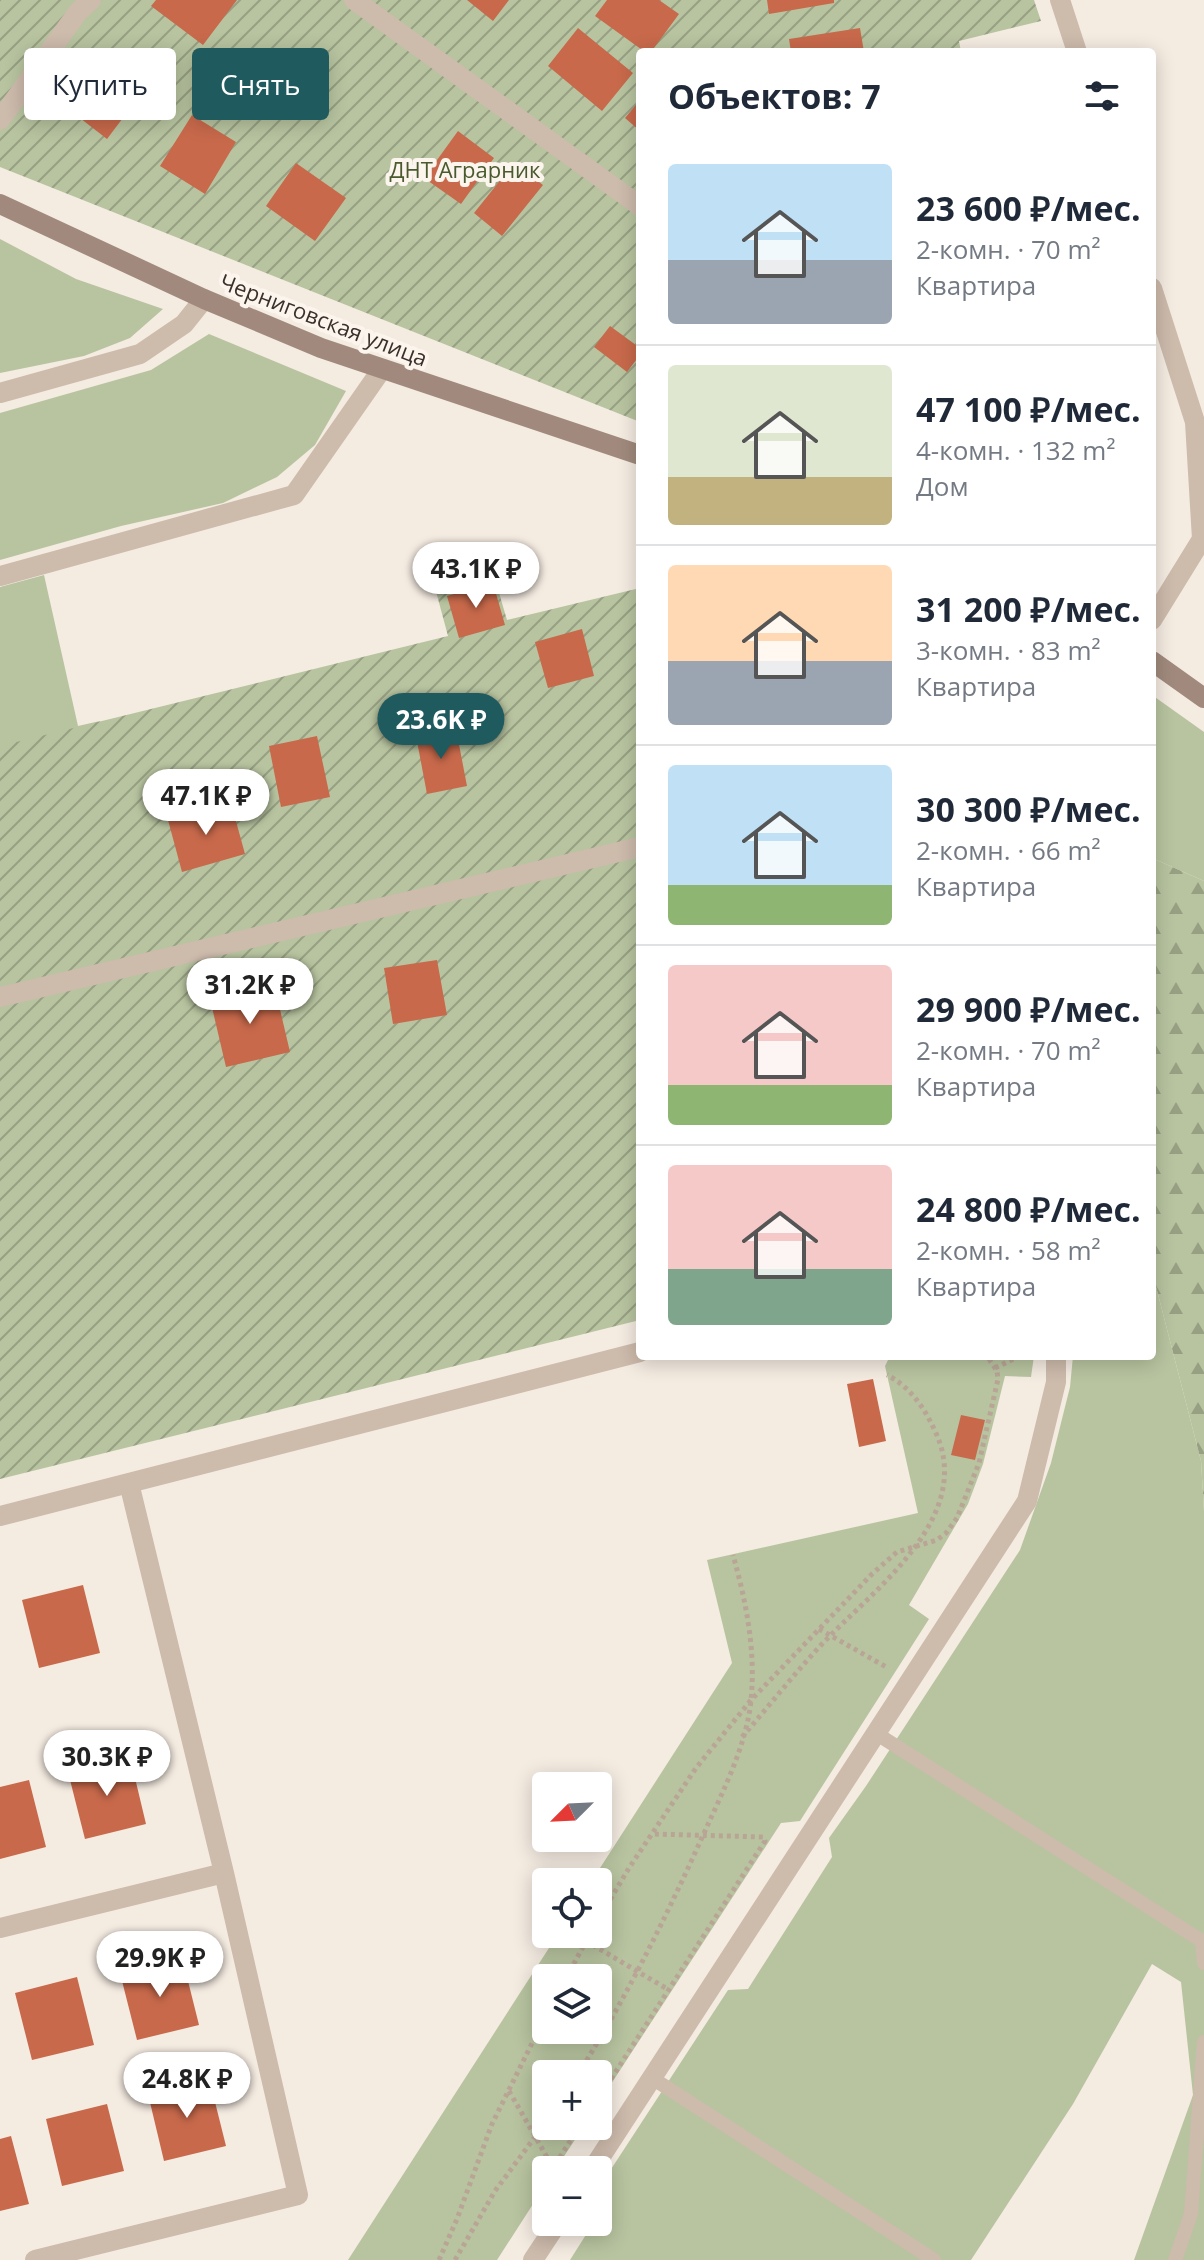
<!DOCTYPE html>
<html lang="ru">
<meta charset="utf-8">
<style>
:root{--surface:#fff;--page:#f2f2f3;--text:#1f2937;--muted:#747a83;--line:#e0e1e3;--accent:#1f5a5e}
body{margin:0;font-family:"Open Sans",sans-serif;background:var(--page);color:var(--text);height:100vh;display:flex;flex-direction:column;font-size:30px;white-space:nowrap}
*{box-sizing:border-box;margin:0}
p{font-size:26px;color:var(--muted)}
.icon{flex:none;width:44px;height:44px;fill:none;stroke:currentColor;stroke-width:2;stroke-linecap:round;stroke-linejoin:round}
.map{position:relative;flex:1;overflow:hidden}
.sheet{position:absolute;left:636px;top:48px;width:520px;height:1312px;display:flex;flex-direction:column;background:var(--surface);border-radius:8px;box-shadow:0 4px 20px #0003}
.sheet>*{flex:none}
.hud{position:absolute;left:24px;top:48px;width:492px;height:72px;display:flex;gap:16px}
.needle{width:52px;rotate:246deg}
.tools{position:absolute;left:532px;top:1772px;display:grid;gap:16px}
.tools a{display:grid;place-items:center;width:80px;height:80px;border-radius:8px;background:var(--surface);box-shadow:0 4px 20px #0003;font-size:40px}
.price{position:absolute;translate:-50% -68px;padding:0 18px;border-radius:28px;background:#fff;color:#222;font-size:26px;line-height:52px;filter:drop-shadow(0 2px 4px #0008)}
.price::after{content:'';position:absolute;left:50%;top:48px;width:24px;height:18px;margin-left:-12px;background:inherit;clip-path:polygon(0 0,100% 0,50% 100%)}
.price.active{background:var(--accent);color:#fff}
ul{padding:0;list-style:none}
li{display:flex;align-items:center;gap:24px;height:200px;padding:0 32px}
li+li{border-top:2px solid var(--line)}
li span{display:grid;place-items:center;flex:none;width:224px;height:160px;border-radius:8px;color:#555}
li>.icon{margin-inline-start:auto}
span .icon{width:96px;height:96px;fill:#fffc;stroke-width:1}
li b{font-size:34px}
h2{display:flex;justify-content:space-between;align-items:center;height:96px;padding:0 32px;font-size:34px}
.tag{padding:0 28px;border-radius:8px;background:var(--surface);box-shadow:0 4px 20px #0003;font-size:28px;line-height:72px}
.tag.active{background:var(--accent);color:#fff}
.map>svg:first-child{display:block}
.green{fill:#b8c4a0;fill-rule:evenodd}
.forest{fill:url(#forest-firs)}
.garden{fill:url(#garden-furrows)}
.building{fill:#c8694b}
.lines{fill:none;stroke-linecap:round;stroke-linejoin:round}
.path{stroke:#b9a596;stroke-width:5;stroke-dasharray:4 4;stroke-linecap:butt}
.lane{stroke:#cdbbac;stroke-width:14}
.street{stroke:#cdbbac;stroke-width:20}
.secondary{stroke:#a18a7d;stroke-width:20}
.labels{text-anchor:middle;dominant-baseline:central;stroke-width:8;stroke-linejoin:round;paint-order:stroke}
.park-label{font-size:22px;fill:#4a5a2e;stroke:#fbf5ee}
.street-label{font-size:22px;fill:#3b302b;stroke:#fbf5ee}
</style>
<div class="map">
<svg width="1204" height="2260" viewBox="0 0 1204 2260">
<defs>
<pattern id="forest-firs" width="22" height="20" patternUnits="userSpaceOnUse" patternTransform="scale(2)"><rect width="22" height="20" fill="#b8c4a0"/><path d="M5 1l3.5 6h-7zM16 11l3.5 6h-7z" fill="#97a083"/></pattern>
<pattern id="garden-furrows" width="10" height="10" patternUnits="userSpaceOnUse" patternTransform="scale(2)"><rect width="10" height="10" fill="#b8c4a0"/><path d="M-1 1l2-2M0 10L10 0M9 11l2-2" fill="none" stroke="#97a083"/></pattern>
</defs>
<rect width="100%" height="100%" fill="#f4ebe1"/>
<path class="green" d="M0,239L76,279L163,309L130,338L84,356L0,373Z
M209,334L346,391L315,445L277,477L223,503L121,526L0,560V413L151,370Z
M44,575L78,726L100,721L0,977V587Z
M1152,695L1204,732V881L1152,858Z
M1152,1271L1201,1461L1204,1511V2260H1134L1193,2095L1181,1982L1152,1964L1073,2104L971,2260H570L594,2222H598V2215L610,2195L604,2180L728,1990L748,1989L832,1857L829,1838L866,1786L1020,1550L1051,1463L1070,1387L1073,1356H1152Z
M890,1356H1034L1031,1377L1005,1376L983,1464L968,1504L909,1605L929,1619L800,1821L781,1823L598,2104V2074H546V2126H584L555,2170H546V2184L497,2260H348L558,1934H598V1882H591L732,1663L707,1560L918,1513L885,1366ZM546,1978H598V2030H546Z"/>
<path class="forest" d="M1152,858L1204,881V1511L1201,1461L1152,1271Z"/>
<path class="garden" d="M0,0H1034L1041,21L959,41L961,52H640V422L0,167Z
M492,569L507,620L640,588V1320L0,1479V746L448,636L434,584Z"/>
<path class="building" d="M156,0H237L203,45L151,6Z
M467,0H509L493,21Z
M607,0H659L679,14L651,52H645L595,16Z
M767,0H834V3L769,14Z
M578,28L633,73L602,111L548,66Z
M860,28L864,52H791L789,39Z
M103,59L144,90L107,139L67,108Z
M640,100V131L625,118Z
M192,115L236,142L205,194L160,166Z
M458,131L494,158L461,204L424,178Z
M296,163L346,198L315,241L266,206Z
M514,163L543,185L502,236L474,213Z
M610,326L640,348V355L627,372L594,347Z
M493,583L505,625L459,638L447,596Z
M582,629L594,676L548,688L535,642Z
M456,729L467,786L427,794L416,736Z
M317,736L330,797L281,807L269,746Z
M231,803L245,854L182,872L168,820Z
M437,960L447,1015L393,1024L384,968Z
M274,984L290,1052L226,1067L210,999Z
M873,1379L886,1441L859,1447L847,1384Z
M961,1415L985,1420L975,1460L951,1455Z
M83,1585L100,1653L39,1668L22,1600Z
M130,1757L146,1824L85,1839L68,1772Z
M29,1780L46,1847L0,1859V1787Z
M182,1957L199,2025L137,2040L120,1973Z
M77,1977L94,2045L32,2060L15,1993Z
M209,2078L226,2146L164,2161L148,2094Z
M107,2104L124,2171L62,2186L46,2119Z
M11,2136L29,2204L0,2211V2139Z"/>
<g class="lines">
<path class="path" d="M995,1368L1020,1356
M819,1629L888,1668
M742,1737C769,1706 794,1674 822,1644C873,1590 978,1516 934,1429C924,1407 909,1386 887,1375
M598,1920L629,1868L696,1768L751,1700L872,1574L897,1552L937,1540L946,1533L957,1518L979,1463L998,1379L997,1371L987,1356
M586,1941L669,1990
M566,1978L590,1934
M578,2074C627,1997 667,1915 705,1831C723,1791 747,1744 751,1700C756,1651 746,1601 733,1555
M509,2091L551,2164L556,2163L580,2126
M598,2099L765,1841L763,1837L653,1834
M439,2260L457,2219L492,2124L546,2015
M455,2260L495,2191L546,2122"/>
<path class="lane" d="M877,1734L1202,1941L1204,1963
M652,2078L934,2260
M1175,2260L1191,2214L1204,2042"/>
<path class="street" d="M354,0L640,206
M1060,0L1077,52
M0,120L78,12L91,0
M1152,288L1195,422L1202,539L1152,620
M0,393L140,354L184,324L204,299
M0,576L294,495L382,369
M0,997L640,847
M0,1516L640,1352
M0,1928L224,1873
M592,2170L1027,1501L1056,1382V1356
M35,2260L298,2195L224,1873L129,1483
M533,2260L558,2222"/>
<path class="secondary" d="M0,204L204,299L321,348L640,455
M1152,661L1204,698"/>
</g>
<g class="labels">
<g class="park-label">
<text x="465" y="169">ДНТ Аграрник</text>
</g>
<g class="street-label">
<text transform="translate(324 319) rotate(21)">Черниговская улица</text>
</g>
</g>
</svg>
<div class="tools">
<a><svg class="needle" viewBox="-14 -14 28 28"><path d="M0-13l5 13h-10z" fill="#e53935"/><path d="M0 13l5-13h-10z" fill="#747a83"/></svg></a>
<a><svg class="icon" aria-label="locate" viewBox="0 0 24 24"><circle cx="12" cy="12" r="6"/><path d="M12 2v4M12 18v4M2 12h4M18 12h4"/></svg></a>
<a><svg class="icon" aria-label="layers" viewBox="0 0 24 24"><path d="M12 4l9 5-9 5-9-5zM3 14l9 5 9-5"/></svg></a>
<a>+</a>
<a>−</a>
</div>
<b class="price" style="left:476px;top:610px">43.1K ₽</b>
<b class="price active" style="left:441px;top:761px">23.6K ₽</b>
<b class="price" style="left:206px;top:837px">47.1K ₽</b>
<b class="price" style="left:250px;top:1026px">31.2K ₽</b>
<b class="price" style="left:107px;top:1798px">30.3K ₽</b>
<b class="price" style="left:160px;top:1999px">29.9K ₽</b>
<b class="price" style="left:187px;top:2120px">24.8K ₽</b>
<div class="hud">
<a class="tag">Купить</a>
<a class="tag active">Снять</a>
</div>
<section class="sheet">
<h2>Объектов: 7<svg class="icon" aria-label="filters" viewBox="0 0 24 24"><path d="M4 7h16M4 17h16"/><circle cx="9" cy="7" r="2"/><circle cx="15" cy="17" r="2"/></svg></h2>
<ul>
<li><span style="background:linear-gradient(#bfe0f5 60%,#9aa5b1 0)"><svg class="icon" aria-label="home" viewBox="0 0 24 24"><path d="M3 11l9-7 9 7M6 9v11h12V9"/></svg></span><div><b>23 600 ₽/мес.</b><p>2-комн. · 70 m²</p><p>Квартира</p></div></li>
<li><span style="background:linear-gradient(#dfe7d0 70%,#c2b280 0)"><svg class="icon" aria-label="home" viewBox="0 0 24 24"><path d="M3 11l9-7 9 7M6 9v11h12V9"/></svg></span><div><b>47 100 ₽/мес.</b><p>4-комн. · 132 m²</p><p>Дом</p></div></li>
<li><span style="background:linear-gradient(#ffd9b3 60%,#9aa5b1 0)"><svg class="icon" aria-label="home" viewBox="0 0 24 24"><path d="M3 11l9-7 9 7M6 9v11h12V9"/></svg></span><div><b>31 200 ₽/мес.</b><p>3-комн. · 83 m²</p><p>Квартира</p></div></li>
<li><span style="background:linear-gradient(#bfe0f5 75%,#8fb573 0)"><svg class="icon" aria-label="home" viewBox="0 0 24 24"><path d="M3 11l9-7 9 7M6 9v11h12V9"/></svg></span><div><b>30 300 ₽/мес.</b><p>2-комн. · 66 m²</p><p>Квартира</p></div></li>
<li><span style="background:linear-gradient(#f6c9c9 75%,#8fb573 0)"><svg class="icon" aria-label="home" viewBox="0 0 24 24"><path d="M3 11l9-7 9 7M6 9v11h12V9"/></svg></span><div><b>29 900 ₽/мес.</b><p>2-комн. · 70 m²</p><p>Квартира</p></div></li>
<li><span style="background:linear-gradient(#f6c9c9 65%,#7fa58c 0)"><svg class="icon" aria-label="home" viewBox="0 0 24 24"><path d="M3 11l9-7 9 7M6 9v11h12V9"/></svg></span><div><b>24 800 ₽/мес.</b><p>2-комн. · 58 m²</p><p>Квартира</p></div></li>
</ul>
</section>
</div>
